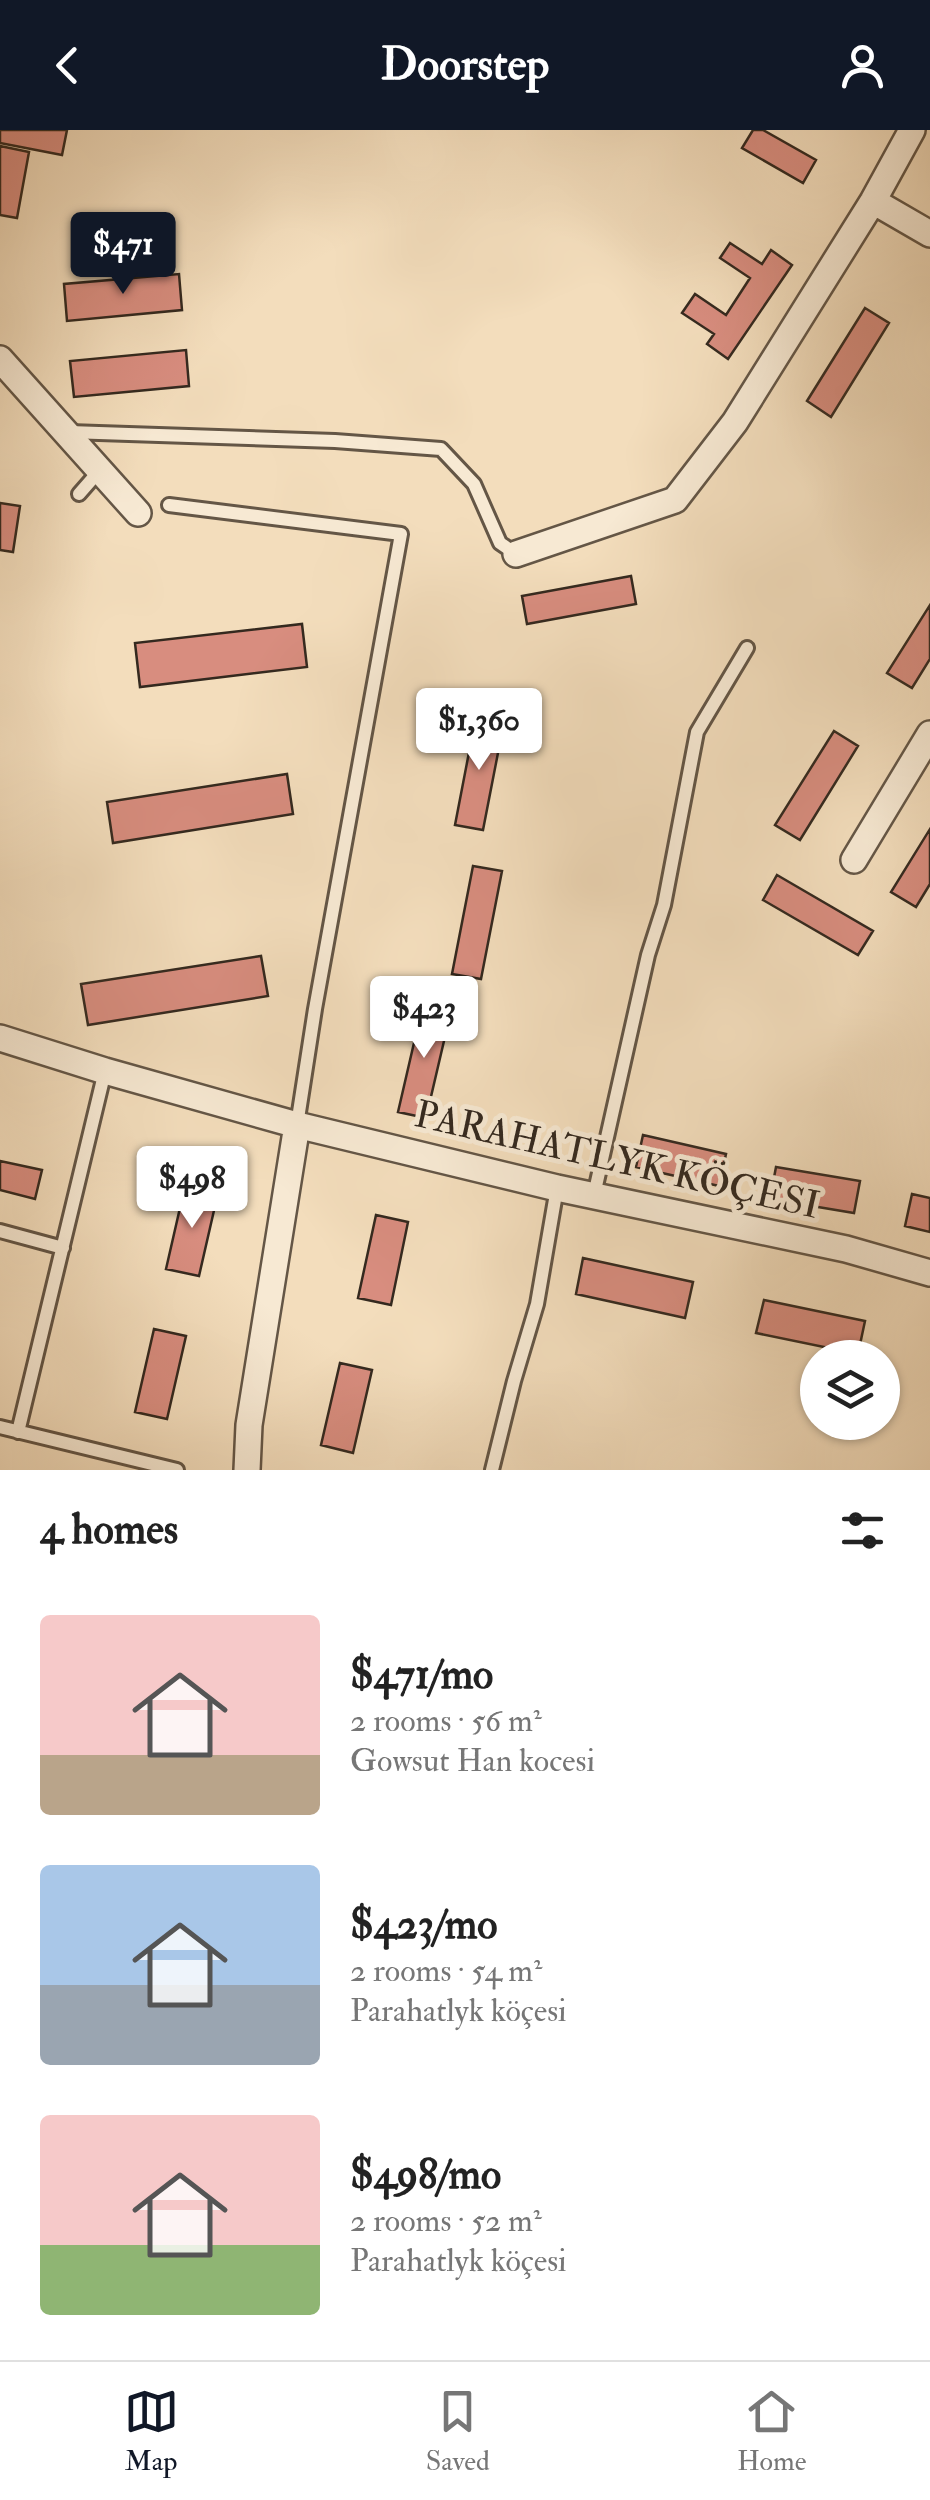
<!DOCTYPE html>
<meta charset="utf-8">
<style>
:root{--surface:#fff;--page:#f6f6f6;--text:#222;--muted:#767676;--line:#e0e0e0;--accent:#111827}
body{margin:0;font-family:"IM FELL Double Pica",serif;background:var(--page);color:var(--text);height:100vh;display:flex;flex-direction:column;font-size:38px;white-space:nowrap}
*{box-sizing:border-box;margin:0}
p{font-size:32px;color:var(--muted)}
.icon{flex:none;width:55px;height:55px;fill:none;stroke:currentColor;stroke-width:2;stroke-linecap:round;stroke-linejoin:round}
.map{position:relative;height:1340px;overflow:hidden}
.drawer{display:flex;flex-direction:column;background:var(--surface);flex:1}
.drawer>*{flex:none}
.controls{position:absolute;left:800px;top:1210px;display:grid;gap:20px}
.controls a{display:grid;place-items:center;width:100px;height:100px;border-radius:50%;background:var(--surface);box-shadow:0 2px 8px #0004;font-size:50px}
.price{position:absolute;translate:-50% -85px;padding:0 22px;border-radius:10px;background:#fff;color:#222;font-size:32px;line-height:65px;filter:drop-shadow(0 2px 5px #0008)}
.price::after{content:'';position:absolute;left:50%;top:60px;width:30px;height:22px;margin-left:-15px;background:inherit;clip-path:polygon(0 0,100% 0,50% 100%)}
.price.current{background:var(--accent);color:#fff}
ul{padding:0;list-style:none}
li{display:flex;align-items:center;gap:30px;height:250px;padding:0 40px}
li span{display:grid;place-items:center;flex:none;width:280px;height:200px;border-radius:10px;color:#555}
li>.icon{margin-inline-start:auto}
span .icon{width:120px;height:120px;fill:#fffc;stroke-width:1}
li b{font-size:42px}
h2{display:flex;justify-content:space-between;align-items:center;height:120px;padding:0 40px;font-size:42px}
header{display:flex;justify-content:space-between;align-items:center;height:130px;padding:0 40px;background:var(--accent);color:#fff;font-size:45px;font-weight:800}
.tabs{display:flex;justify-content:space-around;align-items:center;height:140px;border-top:2px solid var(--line);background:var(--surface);font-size:28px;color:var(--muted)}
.tabs a{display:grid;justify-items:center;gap:5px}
.tabs .current{color:var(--accent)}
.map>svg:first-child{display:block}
.building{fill:#d88d7f;stroke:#34291f;stroke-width:2.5}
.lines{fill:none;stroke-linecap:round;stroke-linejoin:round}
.service-casing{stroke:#645646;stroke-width:18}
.minor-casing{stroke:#645646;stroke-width:30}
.service{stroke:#f7e9d3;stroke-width:12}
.minor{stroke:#f7e9d3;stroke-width:25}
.labels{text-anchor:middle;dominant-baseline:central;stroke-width:10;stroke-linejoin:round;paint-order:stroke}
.street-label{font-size:38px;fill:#34291f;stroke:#f7e9d3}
</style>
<header><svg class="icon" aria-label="back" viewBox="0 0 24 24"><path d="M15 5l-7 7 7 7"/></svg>Doorstep<svg class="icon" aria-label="person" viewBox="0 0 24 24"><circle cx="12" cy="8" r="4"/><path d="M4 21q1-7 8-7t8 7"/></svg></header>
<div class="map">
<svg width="930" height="1340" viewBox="0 0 930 1340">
<rect width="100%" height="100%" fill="#f3ddbc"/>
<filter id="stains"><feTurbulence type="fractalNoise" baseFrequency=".002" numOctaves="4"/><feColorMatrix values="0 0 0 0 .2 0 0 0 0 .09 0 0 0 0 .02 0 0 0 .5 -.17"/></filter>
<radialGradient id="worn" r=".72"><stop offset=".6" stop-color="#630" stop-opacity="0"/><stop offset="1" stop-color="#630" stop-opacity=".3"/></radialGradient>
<path class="building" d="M0,0H67L62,25L0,13Z
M753,0H763L816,30L803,53L742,18Z
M0,16L29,22L17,88L0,85Z
M730,113L762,134L771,120L792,135L728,229L707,214L714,204L682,183L695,164L726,185L750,148L720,128Z
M179,144L182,180L67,191L64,154Z
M865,178L889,193L831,287L807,271Z
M186,220L189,256L74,267L70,231Z
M0,373L20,376L13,422L0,420Z
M631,446L636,474L527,494L522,466Z
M930,475V529L912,558L887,543Z
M302,494L307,537L140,557L135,513Z
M476,586L504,592L483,700L455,695Z
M834,601L858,616L800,710L775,695Z
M287,644L293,684L113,713L107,672Z
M930,699V754L916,777L891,762Z
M473,736L502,741L481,849L452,844Z
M777,745L873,801L858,825L763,770Z
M261,826L268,866L88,895L81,854Z
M423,874L451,881L426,988L398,982Z
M643,1005L726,1024L719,1056L636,1037Z
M0,1031L42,1040L35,1069L0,1060Z
M776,1037L860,1051L854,1083L770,1069Z
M185,1056L218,1063L199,1146L166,1139Z
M912,1064L930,1068V1102L905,1096Z
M376,1085L408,1092L391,1175L358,1168Z
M583,1128L693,1152L685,1188L576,1164Z
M764,1170L865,1191L858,1224L756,1203Z
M154,1199L186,1206L167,1289L135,1282Z
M340,1233L372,1240L353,1323L321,1315Z"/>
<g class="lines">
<defs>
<path id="service" d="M69,302L335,311L441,319L474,354L500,413L516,424
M79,364L100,340
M169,375L401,404L315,879L297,995
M594,1065L648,825L664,775L697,602L747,518
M0,1101L63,1118
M0,1297L177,1340
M18,1302L105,941
M492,1340L514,1251L537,1174L557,1058"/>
<path id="minor" d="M873,71L930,104
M0,229L138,383
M516,424L675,370L735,292L873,71L912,0
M854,730L930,604
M0,908L105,941L297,995L557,1058L846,1119L930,1143
M247,1340L249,1295L297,995"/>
</defs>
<use href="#service" class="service-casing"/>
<use href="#minor" class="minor-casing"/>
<use href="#service" class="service"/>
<use href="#minor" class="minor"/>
</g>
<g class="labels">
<g class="street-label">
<text transform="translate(617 1030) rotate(13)">PARAHATLYK KÖÇESI</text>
</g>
</g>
<rect width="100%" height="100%" filter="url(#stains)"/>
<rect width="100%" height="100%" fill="url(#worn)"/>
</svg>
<div class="controls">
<a><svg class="icon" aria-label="layers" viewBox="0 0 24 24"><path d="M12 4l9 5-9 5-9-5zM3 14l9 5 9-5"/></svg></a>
</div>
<b class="price current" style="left:123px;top:167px">$471</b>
<b class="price" style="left:479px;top:643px">$1,360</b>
<b class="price" style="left:424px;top:931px">$423</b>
<b class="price" style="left:192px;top:1101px">$498</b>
</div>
<section class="drawer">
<h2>4 homes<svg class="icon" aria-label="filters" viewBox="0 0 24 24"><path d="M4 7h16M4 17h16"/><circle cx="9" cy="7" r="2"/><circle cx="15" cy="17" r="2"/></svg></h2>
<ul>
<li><span style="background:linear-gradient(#f6c9c9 70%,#b9a48a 0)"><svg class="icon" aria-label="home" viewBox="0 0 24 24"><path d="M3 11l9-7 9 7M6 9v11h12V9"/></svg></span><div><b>$471/mo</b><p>2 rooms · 56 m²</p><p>Gowsut Han kocesi</p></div></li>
<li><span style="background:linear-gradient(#a9c7e8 60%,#9aa5b1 0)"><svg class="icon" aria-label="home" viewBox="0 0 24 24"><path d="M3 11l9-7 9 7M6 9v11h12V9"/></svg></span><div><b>$423/mo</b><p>2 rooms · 54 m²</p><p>Parahatlyk köçesi</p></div></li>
<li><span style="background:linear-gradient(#f6c9c9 65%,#8fb573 0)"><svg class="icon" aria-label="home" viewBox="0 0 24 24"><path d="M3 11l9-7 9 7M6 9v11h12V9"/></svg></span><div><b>$498/mo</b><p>2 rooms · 52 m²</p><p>Parahatlyk köçesi</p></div></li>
</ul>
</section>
<nav class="tabs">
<a class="current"><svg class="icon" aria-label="map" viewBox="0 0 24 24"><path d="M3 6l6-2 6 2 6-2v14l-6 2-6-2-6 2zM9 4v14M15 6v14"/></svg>Map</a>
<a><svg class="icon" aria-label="saved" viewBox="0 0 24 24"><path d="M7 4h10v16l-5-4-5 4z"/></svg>Saved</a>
<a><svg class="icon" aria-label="home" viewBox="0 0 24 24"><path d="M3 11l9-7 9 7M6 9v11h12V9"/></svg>Home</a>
</nav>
